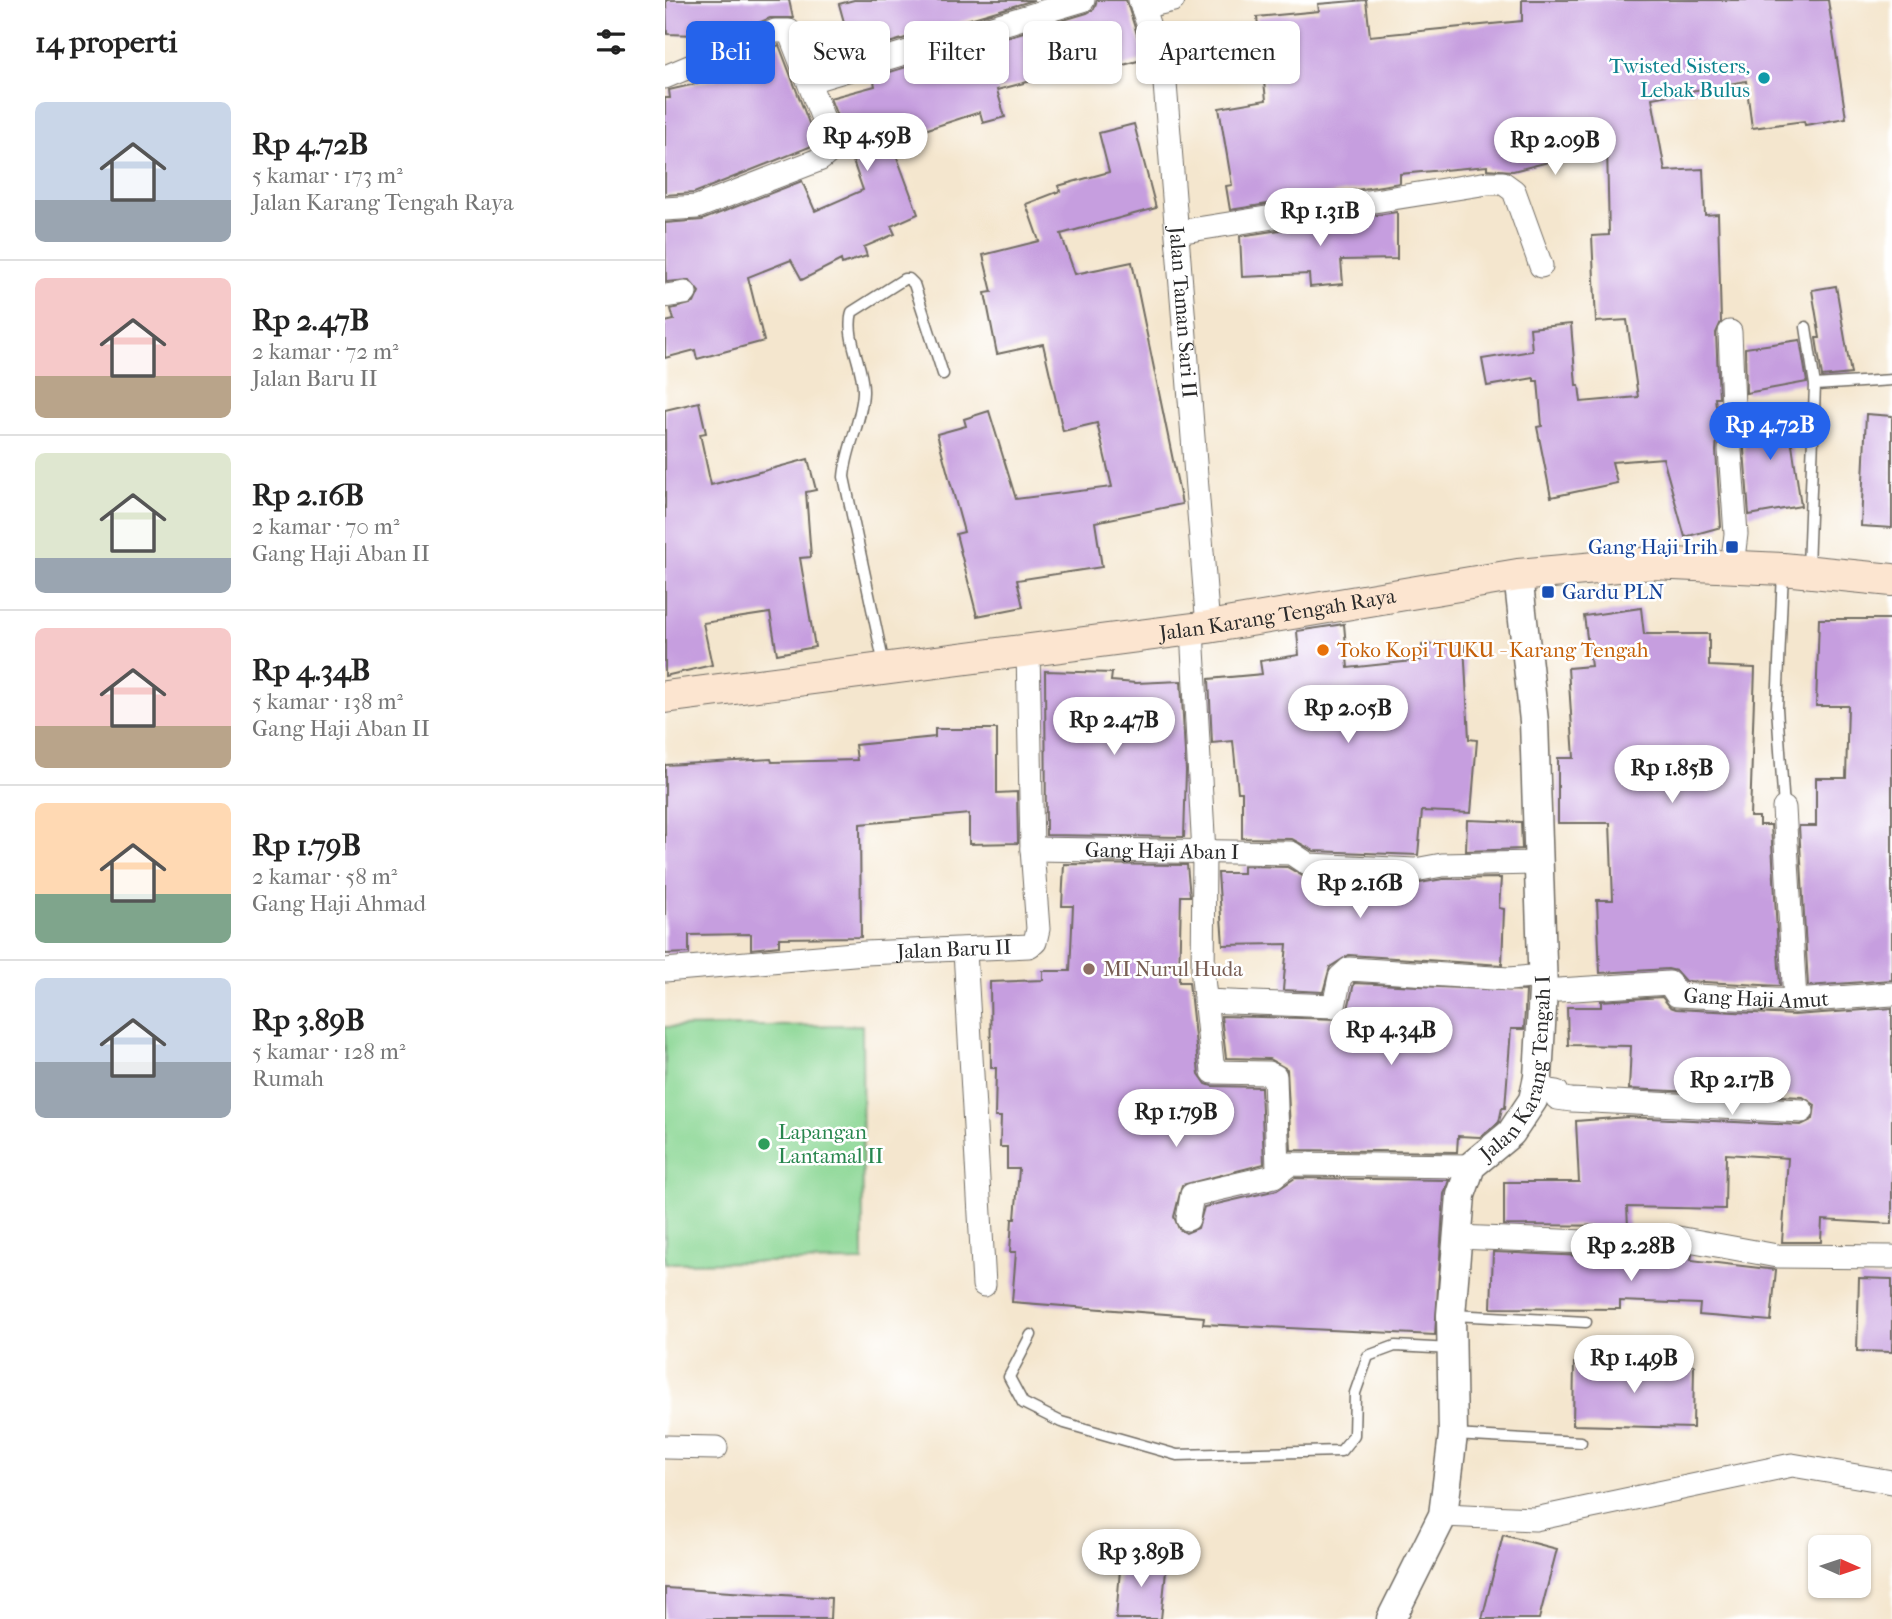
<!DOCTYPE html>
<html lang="id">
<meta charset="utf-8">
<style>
:root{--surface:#fff;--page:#f2f2f2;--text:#222;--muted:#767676;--line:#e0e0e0;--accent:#2563eb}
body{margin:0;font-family:"IM FELL French Canon",serif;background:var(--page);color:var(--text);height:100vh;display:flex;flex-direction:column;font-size:26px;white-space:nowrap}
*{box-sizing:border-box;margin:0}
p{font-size:23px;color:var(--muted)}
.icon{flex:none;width:38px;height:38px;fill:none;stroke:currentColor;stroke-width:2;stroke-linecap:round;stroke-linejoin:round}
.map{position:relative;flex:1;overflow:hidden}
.drawer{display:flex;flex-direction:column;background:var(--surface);width:665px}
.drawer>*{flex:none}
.guide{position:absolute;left:21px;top:21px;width:665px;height:63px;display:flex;gap:14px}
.needle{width:46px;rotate:93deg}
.fabs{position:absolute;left:1143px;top:1535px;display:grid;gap:14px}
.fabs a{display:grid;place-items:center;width:63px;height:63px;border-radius:10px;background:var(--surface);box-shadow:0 2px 5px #0004;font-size:35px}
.price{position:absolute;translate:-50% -60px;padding:0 16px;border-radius:24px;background:#fff;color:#222;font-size:23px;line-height:46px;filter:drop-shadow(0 2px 4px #0008)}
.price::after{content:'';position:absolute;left:50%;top:42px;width:21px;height:16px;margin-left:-10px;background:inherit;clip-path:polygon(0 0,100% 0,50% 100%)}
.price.current{background:var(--accent);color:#fff}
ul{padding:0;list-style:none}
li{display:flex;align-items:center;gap:21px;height:175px;padding:0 35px}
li+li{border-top:2px solid var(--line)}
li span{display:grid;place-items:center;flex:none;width:196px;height:140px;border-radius:10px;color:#555}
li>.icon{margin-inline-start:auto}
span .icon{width:84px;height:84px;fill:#fffc;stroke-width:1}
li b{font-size:30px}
h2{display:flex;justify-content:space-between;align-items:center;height:84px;padding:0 35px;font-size:30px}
.tag{padding:0 24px;border-radius:10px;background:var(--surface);box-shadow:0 2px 5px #0004;font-size:24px;line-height:63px}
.tag.current{background:var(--accent);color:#fff}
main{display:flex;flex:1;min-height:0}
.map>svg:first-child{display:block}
.green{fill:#89d693;stroke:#5a805f;stroke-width:2}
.building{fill:#c69edf}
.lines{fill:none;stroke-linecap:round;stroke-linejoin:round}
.service-casing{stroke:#716c64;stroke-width:13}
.minor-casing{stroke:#716c64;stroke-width:25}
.tertiary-casing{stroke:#716c64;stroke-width:31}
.secondary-casing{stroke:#716c64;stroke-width:34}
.service{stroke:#fff;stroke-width:10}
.minor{stroke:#fff;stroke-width:23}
.tertiary{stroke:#fff;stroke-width:28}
.secondary{stroke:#fce5d0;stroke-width:32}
.culture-dot{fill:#0f9aa8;stroke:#fff;stroke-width:2.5}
.transit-dot{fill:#1a4fb4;stroke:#fff;stroke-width:2.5}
.food-dot{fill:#e8710a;stroke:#fff;stroke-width:2.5}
.education-dot{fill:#8d6e63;stroke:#fff;stroke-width:2.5}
.leisure-dot{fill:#2e9e5b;stroke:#fff;stroke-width:2.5}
.labels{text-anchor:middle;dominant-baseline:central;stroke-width:5;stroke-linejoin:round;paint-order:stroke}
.culture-label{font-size:21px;fill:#0d838f;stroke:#fff;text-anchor:end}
.street-label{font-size:21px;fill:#2b2b2b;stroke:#fff}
.transit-label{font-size:21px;fill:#164399;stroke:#fff;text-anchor:end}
.food-label{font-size:21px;fill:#c56008;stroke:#fff;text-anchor:start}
.education-label{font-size:21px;fill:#785e54;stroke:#fff;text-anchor:start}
.leisure-label{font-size:21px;fill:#27864d;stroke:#fff;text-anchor:start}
</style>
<main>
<section class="drawer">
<h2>14 properti<svg class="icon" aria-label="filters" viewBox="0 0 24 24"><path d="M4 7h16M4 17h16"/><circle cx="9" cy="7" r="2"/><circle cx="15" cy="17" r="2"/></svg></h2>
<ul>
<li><span style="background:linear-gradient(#c9d6e8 70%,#9aa5b1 0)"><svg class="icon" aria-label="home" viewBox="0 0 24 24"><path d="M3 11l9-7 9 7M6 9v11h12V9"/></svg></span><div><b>Rp 4.72B</b><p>5 kamar · 173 m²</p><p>Jalan Karang Tengah Raya</p></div></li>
<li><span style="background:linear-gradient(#f6c9c9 70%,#b9a48a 0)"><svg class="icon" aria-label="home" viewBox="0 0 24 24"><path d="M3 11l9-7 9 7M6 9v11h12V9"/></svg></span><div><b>Rp 2.47B</b><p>2 kamar · 72 m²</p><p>Jalan Baru II</p></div></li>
<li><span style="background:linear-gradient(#dfe7d0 75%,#9aa5b1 0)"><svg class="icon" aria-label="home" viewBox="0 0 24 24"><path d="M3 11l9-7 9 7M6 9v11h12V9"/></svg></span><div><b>Rp 2.16B</b><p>2 kamar · 70 m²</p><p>Gang Haji Aban II</p></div></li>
<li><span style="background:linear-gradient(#f6c9c9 70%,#b9a48a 0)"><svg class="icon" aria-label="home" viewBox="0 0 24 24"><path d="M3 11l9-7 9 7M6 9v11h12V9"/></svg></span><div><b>Rp 4.34B</b><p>5 kamar · 138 m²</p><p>Gang Haji Aban II</p></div></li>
<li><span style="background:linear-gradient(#ffd9b3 65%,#7fa58c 0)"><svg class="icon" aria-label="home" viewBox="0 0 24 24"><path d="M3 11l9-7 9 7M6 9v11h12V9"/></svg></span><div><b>Rp 1.79B</b><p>2 kamar · 58 m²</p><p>Gang Haji Ahmad</p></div></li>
<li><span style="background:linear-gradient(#c9d6e8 60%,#9aa5b1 0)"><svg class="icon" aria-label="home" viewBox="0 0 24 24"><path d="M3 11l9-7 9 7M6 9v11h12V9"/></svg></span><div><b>Rp 3.89B</b><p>5 kamar · 128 m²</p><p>Rumah</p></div></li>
</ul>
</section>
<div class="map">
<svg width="1227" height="1619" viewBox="0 0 1227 1619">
<rect width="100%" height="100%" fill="#fff"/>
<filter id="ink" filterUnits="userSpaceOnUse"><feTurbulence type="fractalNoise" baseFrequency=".0143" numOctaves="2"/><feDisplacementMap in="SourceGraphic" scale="14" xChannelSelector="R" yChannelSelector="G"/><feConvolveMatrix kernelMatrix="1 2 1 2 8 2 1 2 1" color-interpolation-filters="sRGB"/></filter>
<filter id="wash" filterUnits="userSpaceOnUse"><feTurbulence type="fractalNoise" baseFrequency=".00686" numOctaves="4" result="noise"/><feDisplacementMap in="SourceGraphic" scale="28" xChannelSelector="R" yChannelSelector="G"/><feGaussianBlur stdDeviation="1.57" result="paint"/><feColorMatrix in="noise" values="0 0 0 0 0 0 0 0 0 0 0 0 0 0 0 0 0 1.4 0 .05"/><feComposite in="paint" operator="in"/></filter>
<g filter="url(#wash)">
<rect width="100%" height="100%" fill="#f4e6ce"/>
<path class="green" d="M197,1025L198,1261L0,1263V1027Z"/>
<g id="blocks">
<path class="building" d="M1,0H124L128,18H105L63,36L2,34Z
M189,0H369L200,50L197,41L185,44L174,4Z
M432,0H461L480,59L429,73L427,65L332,90L340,117L318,123L315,112L226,141L253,214L226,226L230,234L199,247L202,256L177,264L176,260L137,280L126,260L83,277L99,341L32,359L30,350L0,358V322L9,320L6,309L29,303L34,292L24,280L1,282L0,223L37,220L137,181L150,211L198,190L183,147L180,148V137L165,98L210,86L208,77L422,13L429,9Z
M701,0L705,36L857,21V0H1163L1181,118L1140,125L1139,121L1087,128L1081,81L987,98L1000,171L1038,169L1040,215L1053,214L1056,322L1051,333L1054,398H1050L1051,406L1054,407L1051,451L1056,527L1020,537L998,458L947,462L952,483L886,497L872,427L877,426L873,381H869V378L822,386L817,359L867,351L865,328L906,324L911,385H914L916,402L973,397L962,320L931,322L927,236L944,235L942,147L848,171L822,169V166L735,174V183L565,210L561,186L567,185L554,108L601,100L592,17L654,11L653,4Z
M114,45L152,144L29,193L0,195V98H5L4,90L78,73L74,61Z
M469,124L491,208L396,234L410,274L467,262L517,504L430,522L437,567L352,580L358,607L312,616L291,534L299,532L272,434L301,426L299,419L324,411L351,499L447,487L432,423L398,431L378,344L332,354L320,293L327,292L318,255L374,241L361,204L395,191L393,186L444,172L434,133Z
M732,212V259L676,260L678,284L645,287L644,274L577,277L575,236Z
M1171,286L1186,374L1157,377L1151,338H1155L1147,290Z
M1135,340L1142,382L1081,393L1080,348Z
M34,402L41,433L35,434L46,485L143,459L151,490L141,492L146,557L135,558L150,647L112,654L105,613L38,623L47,665L0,676V410Z
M1082,408L1122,410L1136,506L1084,515L1079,450Z
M1201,414L1227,416V528L1196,526Z
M976,608L979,634H1044V666L1090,668L1085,817H1094V825H1106L1115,986L1020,981L1011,971L1003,969L935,973L932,900H948L945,823H893V758H909L903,668L926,666L919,616Z
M1154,619H1227V980L1143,986L1134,826H1151V778H1181L1183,706H1151Z
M679,624L683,668L757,660V645L799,643L804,739L812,740L806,813L757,811L753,855L649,851L627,839L577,838V792H573L568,741L547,743L544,679L597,674L595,661L634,655L632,631Z
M380,671L447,673L446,681L471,683L516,681L521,771L519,837L381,835Z
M270,729H332V793L352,792L353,843L304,844V814L195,824L196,937L114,938V946L86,949V934L24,935V953L0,954V765L106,759L107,762L192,760L190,745L270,737Z
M802,820L856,822L857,849L801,851Z
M399,864L522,865L525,896H516L514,982H524L534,1074L541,1084L547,1086L596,1087L599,1164L517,1185L509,1217L514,1229L521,1233L533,1228L539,1207L612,1190L630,1178L784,1180L779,1194L770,1335L538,1324L539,1317L347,1302L351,1252H345L347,1219H350L354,1169H342V1147H335L336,1117H330L331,1068H326L325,982L378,980V971H405L408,906H397Z
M578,866L622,867L643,879L749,884L778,879L836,878L834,908L839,909L837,965L684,955L665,967L658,992L618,990L622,944L558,945L553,873H578Z
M689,983L861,991L859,1029H846L840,1108H837L834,1122L815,1137L793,1136L792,1152L626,1150L622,1069L604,1059L561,1058L556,1016L674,1019L683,1009Z
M997,997L1005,1007L1011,1009L1129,1015L1227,1008V1224L1157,1220L1156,1242H1117L1123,1158L1061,1154L1060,1209L962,1207L963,1226L839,1225V1182H914L911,1121L963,1117L1136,1125L1148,1119L1150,1105L1138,1097L964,1089L966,1046L903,1045L902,1007H936V1001Z
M828,1252L920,1256L1023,1254L1027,1255L1026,1260L1111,1270L1106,1321L1034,1315L1035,1304L955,1301V1309L826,1308Z
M1194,1278L1227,1279V1352L1192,1351Z
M909,1363L1029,1365L1028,1428L908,1425Z
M838,1535L892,1549L874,1619H817Z
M456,1557L502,1561L496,1619H451Z
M0,1588L166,1598L165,1619H0Z"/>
</g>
</g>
<g filter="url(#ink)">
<use href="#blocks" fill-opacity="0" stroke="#716c64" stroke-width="2"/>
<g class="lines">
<defs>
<path id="service" d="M1141,327L1150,385L1143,568
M1150,385L1227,380
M1118,572L1112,708L1119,808
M219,665L179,477C181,448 197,421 198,392C199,366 180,339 187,312L239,279H244L249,284L278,374
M788,1315L921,1322
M366,1335L344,1377L358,1403L396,1422L512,1455L676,1451L689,1435L690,1393L703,1356L730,1346L787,1349
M789,1435L916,1442"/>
<g id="minor">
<path id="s1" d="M475,0L499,71L543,627"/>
<path d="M477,7L508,0"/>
<path d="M0,77L110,31H124L167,142L165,151L156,159L32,207L0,209"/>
<path d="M145,81L418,0"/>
<path d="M513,232L823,183H838L849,191L876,266"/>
<path d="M0,296L20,293"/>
<path d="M1065,332L1068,406L1065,450L1071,534L1067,566"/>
<path d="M527,630L539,853L538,978L548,1072L603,1073L610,1076L613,1169"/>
<path d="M1119,808L1130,1001"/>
<path id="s2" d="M367,849L626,853L644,865L750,870L777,865L874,863"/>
<path d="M300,951L319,1285"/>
<path id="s3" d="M0,970L200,953L364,946L370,942L373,929L367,849L363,650"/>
<path id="s4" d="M878,991L1004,983L1012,995L1130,1001L1227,994"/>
<path d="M540,1001L669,1006L675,977L684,969L844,979L877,976"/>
<path d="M872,1089L892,1092V1098L906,1100L1137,1111"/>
<path d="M523,1219L527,1195L609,1176L625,1164L806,1166"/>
<path d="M791,1237L921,1242L1013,1238L1112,1256L1227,1257"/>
<path d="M0,1447L51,1448"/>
<path d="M778,1515L870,1519L1127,1465L1227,1482"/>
</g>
<g id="tertiary">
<path id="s5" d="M726,1619L778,1515L788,1435L786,1315L796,1195L806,1166L846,1133L868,1100L873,1077L878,991L869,721L853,575"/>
</g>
<g id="secondary">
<path id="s6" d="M0,697L543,627L853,575L987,563L1118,569L1227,580"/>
</g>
</defs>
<use href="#service" class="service-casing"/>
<use href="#minor" class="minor-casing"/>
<use href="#tertiary" class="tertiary-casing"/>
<use href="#secondary" class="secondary-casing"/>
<use href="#service" class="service"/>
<use href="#minor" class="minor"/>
<use href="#tertiary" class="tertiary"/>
<use href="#secondary" class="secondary"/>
</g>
</g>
<circle class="culture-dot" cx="1099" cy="78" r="7"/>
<g class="transit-dot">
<rect x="1060" y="540" width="14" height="14" rx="3.5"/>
<rect x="876" y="585" width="14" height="14" rx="3.5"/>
</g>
<circle class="food-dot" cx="658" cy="650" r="7"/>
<circle class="education-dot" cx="424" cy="969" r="7"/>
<circle class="leisure-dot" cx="99" cy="1144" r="7"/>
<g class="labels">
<g class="culture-label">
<text x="1085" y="66">Twisted Sisters,<tspan x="1085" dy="24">Lebak Bulus</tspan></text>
</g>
<g class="street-label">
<text stroke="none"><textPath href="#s1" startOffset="317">Jalan Taman Sari II</textPath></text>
<text stroke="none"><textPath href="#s6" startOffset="618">Jalan Karang Tengah Raya</textPath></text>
<text stroke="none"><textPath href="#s2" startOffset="130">Gang Haji Aban I</textPath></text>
<text stroke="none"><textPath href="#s3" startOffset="290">Jalan Baru II</textPath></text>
<text stroke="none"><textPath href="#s4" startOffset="220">Gang Haji Amut</textPath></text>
<text stroke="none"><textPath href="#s5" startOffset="584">Jalan Karang Tengah I</textPath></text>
</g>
<g class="transit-label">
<text x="1053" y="547">Gang Haji Irih</text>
<text x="897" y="592" text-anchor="start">Gardu PLN</text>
</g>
<g class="food-label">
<text x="672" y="650">Toko Kopi TUKU - Karang Tengah</text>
</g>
<g class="education-label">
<text x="438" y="969">MI Nurul Huda</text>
</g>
<g class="leisure-label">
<text x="113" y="1132">Lapangan<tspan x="113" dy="24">Lantamal II</tspan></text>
</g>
</g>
</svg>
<div class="fabs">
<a><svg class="needle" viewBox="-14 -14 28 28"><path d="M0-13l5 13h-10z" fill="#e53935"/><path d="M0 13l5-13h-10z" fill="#767676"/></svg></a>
</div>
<b class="price" style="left:202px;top:173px">Rp 4.59B</b>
<b class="price" style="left:890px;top:177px">Rp 2.09B</b>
<b class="price" style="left:655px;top:248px">Rp 1.31B</b>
<b class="price current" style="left:1105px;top:462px">Rp 4.72B</b>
<b class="price" style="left:683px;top:745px">Rp 2.05B</b>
<b class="price" style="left:449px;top:757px">Rp 2.47B</b>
<b class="price" style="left:1007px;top:805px">Rp 1.85B</b>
<b class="price" style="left:695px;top:920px">Rp 2.16B</b>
<b class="price" style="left:726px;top:1067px">Rp 4.34B</b>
<b class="price" style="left:1067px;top:1117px">Rp 2.17B</b>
<b class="price" style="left:511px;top:1149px">Rp 1.79B</b>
<b class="price" style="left:966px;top:1283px">Rp 2.28B</b>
<b class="price" style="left:969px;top:1395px">Rp 1.49B</b>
<b class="price" style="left:476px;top:1589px">Rp 3.89B</b>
<div class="guide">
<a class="tag current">Beli</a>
<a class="tag">Sewa</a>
<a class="tag">Filter</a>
<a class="tag">Baru</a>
<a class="tag">Apartemen</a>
</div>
</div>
</main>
